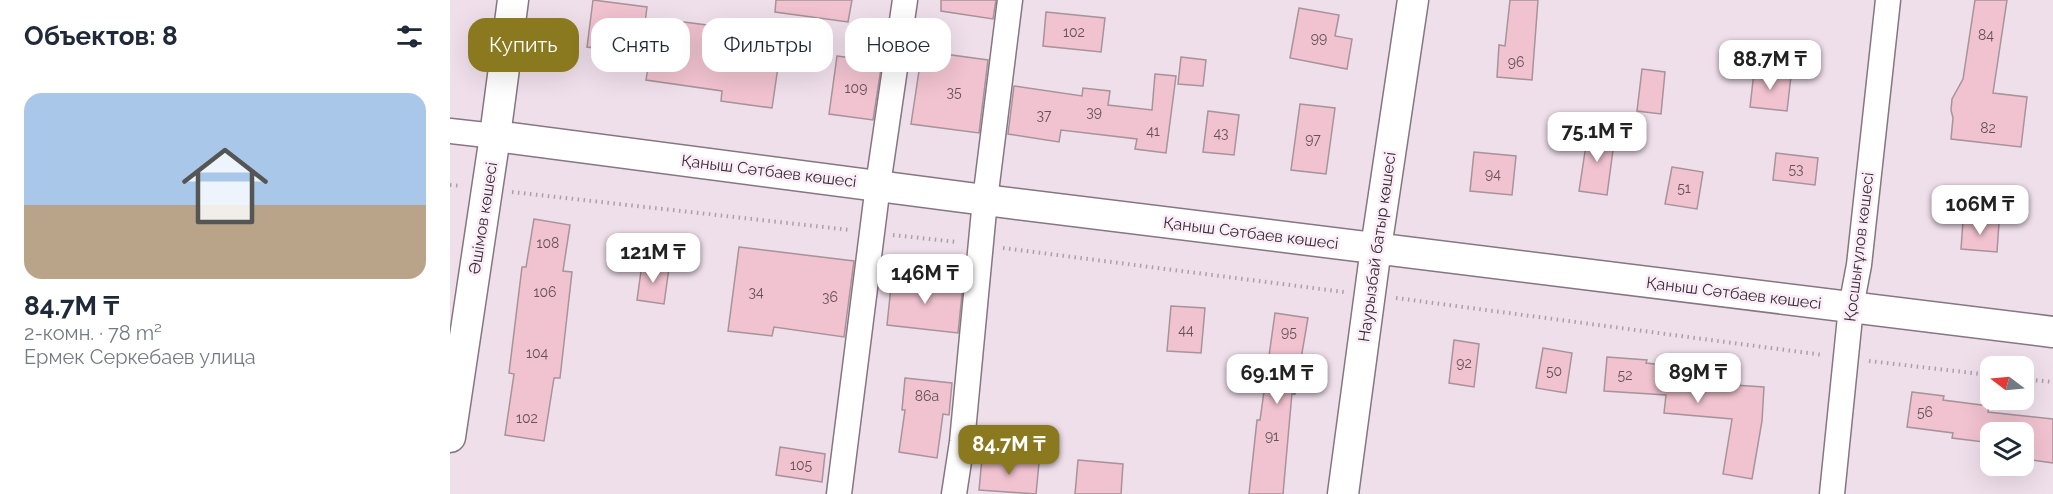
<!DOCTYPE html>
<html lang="ru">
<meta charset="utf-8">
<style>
:root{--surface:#fff;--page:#f2f2f3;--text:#1f2937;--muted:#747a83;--line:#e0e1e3;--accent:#8a791e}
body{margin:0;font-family:Raleway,sans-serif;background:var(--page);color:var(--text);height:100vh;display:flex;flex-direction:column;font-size:22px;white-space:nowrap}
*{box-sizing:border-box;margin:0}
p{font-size:20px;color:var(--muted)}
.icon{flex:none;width:33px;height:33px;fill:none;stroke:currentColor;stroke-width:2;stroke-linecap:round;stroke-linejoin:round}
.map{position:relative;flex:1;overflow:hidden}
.panel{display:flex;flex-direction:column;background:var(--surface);width:450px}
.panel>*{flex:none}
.hud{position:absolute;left:18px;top:18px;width:570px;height:54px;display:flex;gap:12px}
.needle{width:39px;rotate:286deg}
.fabs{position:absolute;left:1530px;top:356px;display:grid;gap:12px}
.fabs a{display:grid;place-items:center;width:54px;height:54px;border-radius:12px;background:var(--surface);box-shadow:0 6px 24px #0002;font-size:30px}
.price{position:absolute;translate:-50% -51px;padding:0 14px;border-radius:12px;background:#fff;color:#222;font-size:20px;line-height:39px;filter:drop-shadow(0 2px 3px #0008)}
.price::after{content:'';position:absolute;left:50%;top:36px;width:18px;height:14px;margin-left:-9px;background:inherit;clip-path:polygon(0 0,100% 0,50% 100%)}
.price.current{background:var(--accent);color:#fff}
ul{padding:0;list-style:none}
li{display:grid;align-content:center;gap:12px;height:318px;padding:0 24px}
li+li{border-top:2px solid var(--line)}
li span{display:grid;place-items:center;height:186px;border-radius:18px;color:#555}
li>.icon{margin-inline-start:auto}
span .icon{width:108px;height:108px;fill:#fffc;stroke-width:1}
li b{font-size:26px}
h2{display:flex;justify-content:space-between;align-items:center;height:72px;padding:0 24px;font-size:26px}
.pill{padding:0 21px;border-radius:18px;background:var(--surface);box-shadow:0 6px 24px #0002;font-size:21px;line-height:54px}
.pill.current{background:var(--accent);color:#fff}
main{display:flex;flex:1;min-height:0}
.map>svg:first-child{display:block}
.building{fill:#f1c2d0;stroke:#a79399;stroke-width:1.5}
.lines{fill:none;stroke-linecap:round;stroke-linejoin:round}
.minor-casing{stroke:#857681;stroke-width:27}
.tertiary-casing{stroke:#857681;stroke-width:33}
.path{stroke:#ac9fa9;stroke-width:4;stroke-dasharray:1.5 4.5;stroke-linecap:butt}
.minor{stroke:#fff;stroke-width:24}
.tertiary{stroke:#fff;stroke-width:30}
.labels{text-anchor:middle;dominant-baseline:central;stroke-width:5;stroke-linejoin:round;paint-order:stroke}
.number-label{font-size:14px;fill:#63525a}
.street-label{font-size:16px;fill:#342d32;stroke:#fcecf8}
</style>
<main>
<section class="panel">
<h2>Объектов: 8<svg class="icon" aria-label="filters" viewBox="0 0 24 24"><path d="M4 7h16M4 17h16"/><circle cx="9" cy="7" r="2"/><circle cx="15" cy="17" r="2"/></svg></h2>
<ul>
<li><span style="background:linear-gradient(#a9c7e8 60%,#b9a48a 0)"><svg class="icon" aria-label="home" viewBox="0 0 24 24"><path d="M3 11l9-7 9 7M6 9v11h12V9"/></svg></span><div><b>84.7M ₸</b><p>2-комн. · 78 m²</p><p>Ермек Серкебаев улица</p></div></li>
</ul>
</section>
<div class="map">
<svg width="1603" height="494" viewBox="0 0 1603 494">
<rect width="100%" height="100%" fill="#efdfeb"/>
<path class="building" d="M143,0L197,7L191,54L137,47Z
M326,0H402L398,22L325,12Z
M491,0H546L543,19L491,11Z
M1060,0H1088L1082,80L1047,77L1049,45L1055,46Z
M1525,0H1557L1543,93L1577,97L1571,147L1501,139L1503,118L1501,110L1502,99L1513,79Z
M849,8L889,15L885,36L902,39L897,69L840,58Z
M596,12L655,18L651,52L593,46Z
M234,22L272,27L269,52L329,60L322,108L271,101L272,91L196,80L201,49L229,53Z
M472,51L538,60L529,133L461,124Z
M387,56L432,62L423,120L379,114Z
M731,57L756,60L753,86L728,84Z
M1192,69L1215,72L1211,114L1187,111Z
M1304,72L1341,76L1337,111L1300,107Z
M705,74L726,76L716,153L685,149L687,139L611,130L609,142L558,134L564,86L632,96L633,88L660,91L658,105L702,110Z
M850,104L885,108L876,174L841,170Z
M758,111L789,115L784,155L753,152Z
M1138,132L1165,135L1157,195L1129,191Z
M1024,152L1066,156L1062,195L1020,191Z
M1326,153L1368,158L1365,185L1323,180Z
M1222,167L1253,172L1247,209L1215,204Z
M84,219L120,225L113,271L122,272L110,378H104L94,441L55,435L64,374L59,373L72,267H76Z
M1513,221L1549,223L1547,252L1511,249Z
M289,247L404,261L394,337L324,327L322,336L278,331Z
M192,264L219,268L214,304L187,300Z
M442,277L513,285L508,333L437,325Z
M721,306L755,308L751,353L717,351Z
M825,313L858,318L845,394L842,393L833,494H799L807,420H810Z
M1004,340L1029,344L1024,387L999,383Z
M1093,348L1122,353L1116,393L1086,388Z
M1157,357L1197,360L1196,363L1241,368L1240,382L1314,387L1312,421L1302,479L1273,474L1282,419L1214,413L1216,395L1154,391Z
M455,378L502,383L499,415L493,414L487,458L449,452L455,410H452Z
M1462,392L1494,396L1493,400L1539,406L1538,412L1603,419V463L1574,459V432H1535L1534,442L1502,438L1503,433L1457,427Z
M330,447L375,454L372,482L326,475Z
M532,458L589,463L586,494L529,490Z
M628,460L673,464L671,494H625Z"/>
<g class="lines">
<defs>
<path id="minor" d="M0,131L45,136
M389,494L428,185L455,0
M504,494L512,442L535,200L560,0
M1382,494L1401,307L1409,265L1438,0"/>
<path id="tertiary" d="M45,136L535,200L1603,332
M0,437L45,136L63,0
M893,494L926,248L963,0"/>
</defs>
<use href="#minor" class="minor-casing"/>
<use href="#tertiary" class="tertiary-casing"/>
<path class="path" d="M0,185L12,186
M62,192L400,230
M443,235L507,242
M553,248L894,292
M946,298L1373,355
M1419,361L1540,375
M1574,379L1603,382"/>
<use href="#minor" class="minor"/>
<use href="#tertiary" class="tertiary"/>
</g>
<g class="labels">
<g class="number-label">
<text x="624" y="32">102</text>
<text x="1536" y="35">84</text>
<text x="869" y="38">99</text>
<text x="1066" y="62">96</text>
<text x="406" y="88">109</text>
<text x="504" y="92">35</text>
<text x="644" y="112">39</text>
<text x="594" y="115">37</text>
<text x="1538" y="128">82</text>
<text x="703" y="131">41</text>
<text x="771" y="133">43</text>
<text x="863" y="139">97</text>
<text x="1346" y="169">53</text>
<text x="1043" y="174">94</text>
<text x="1234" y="188">51</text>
<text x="98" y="243">108</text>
<text x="95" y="292">106</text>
<text x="306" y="292">34</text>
<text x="380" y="297">36</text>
<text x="736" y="330">44</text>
<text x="839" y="332">95</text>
<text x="87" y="353">104</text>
<text x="1014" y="363">92</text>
<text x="1104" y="371">50</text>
<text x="1175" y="375">52</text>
<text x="477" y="396">86а</text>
<text x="1475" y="412">56</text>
<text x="77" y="418">102</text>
<text x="822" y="436">91</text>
<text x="351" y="465">105</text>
</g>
<g class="street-label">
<text transform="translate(319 171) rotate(7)">Қаныш Сәтбаев көшесі</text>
<text transform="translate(33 218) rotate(-81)">Әшімов көшесі</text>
<text transform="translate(801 233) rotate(7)">Қаныш Сәтбаев көшесі</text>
<text transform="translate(927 247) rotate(-82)">Наурызбай батыр көшесі</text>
<text transform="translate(1409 247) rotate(-83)">Қосшығұлов көшесі</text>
<text transform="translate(1284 293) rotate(7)">Қаныш Сәтбаев көшесі</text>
</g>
</g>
</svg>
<div class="fabs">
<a><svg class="needle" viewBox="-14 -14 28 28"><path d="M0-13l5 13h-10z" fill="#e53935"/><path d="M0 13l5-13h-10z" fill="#747a83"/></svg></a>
<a><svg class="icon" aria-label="layers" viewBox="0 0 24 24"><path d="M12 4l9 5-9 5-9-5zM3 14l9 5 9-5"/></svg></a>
</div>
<b class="price" style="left:1320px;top:91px">88.7M ₸</b>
<b class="price" style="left:1147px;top:163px">75.1M ₸</b>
<b class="price" style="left:1530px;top:236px">106M ₸</b>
<b class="price" style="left:203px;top:284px">121M ₸</b>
<b class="price" style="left:475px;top:305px">146M ₸</b>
<b class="price" style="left:1248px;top:404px">89M ₸</b>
<b class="price" style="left:827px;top:405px">69.1M ₸</b>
<b class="price current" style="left:559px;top:476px">84.7M ₸</b>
<div class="hud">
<a class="pill current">Купить</a>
<a class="pill">Снять</a>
<a class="pill">Фильтры</a>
<a class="pill">Новое</a>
</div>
</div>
</main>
